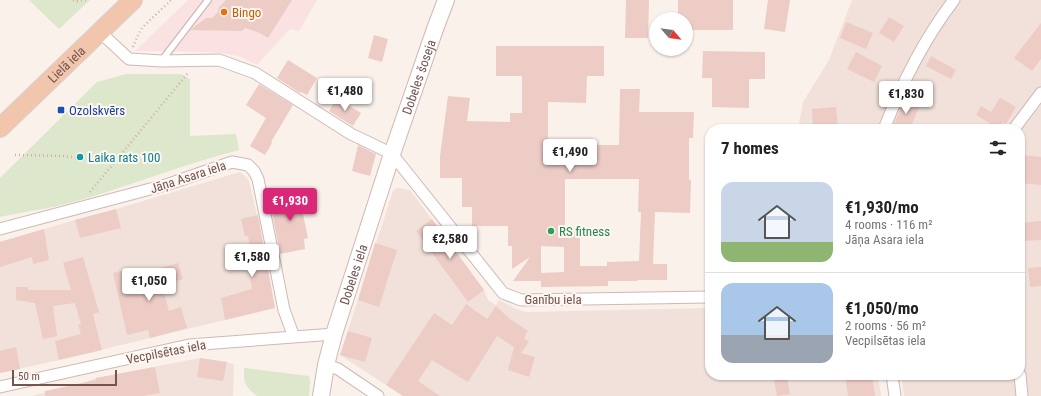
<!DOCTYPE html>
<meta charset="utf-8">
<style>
:root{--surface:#fff;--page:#f2f2f2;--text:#222;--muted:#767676;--line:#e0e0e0;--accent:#db2777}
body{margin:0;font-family:"Roboto Condensed",sans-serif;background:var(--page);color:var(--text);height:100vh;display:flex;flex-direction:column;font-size:15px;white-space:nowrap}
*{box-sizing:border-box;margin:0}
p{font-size:13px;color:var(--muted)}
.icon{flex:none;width:22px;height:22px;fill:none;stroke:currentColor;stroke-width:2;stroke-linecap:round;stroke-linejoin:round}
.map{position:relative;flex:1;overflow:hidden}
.sheet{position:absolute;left:705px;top:124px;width:320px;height:256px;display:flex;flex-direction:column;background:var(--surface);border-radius:16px;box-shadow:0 1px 3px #0004}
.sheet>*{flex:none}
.needle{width:26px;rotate:118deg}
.fabs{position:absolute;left:649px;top:12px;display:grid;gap:8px}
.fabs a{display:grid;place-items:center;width:44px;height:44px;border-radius:50%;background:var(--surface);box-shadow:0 1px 3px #0004;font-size:20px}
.scale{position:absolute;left:12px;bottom:10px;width:105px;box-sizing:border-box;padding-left:4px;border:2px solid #735451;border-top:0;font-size:11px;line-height:14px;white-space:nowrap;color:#735451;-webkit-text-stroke:3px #fdf6f1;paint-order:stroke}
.price{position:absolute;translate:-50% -34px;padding:0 9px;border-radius:4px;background:#fff;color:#222;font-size:13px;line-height:26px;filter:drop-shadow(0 1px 2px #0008)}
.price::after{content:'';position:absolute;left:50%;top:24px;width:12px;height:9px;margin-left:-6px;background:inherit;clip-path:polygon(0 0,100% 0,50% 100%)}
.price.on{background:var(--accent);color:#fff}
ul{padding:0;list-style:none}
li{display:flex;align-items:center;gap:12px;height:100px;padding:0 16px}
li+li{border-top:1px solid var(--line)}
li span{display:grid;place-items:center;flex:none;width:112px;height:80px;border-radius:12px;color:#555}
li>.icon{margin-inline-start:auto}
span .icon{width:48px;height:48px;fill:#fffc;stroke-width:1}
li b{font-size:17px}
h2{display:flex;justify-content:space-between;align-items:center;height:48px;padding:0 16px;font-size:17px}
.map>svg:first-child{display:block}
.residential{fill:#f1e1da}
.commercial{fill:#f9e2e1}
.green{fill:#dde7cb}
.building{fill:#edccc6;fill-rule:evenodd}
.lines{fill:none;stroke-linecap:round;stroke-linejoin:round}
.lane-casing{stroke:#ceb9b5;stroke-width:8}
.street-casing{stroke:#ceb9b5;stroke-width:13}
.secondary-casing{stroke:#d0b8b3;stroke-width:18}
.primary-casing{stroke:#d8cfce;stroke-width:20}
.path{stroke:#d2aea9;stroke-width:2.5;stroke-dasharray:1 3;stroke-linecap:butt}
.lane{stroke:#fff;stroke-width:5.5}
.street{stroke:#fff;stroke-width:11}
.secondary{stroke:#fff;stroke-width:16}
.primary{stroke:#f1c6ac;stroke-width:18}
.food-dot{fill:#e8710a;stroke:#fdf6f1;stroke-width:1.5}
.transit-dot{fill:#1a4fb4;stroke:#fdf6f1;stroke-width:1.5}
.culture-dot{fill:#0f9aa8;stroke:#fdf6f1;stroke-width:1.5}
.leisure-dot{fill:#2e9e5b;stroke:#fdf6f1;stroke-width:1.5}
.labels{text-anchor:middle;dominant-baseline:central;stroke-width:4;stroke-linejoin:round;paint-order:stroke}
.food-label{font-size:13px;fill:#c56008;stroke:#fdf6f1;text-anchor:start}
.street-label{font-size:13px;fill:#735451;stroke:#fdf6f1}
.transit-label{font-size:13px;fill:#164399;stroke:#fdf6f1;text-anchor:start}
.culture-label{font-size:13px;fill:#0d838f;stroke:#fdf6f1;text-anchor:start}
.leisure-label{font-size:13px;fill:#27864d;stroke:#fdf6f1;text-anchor:start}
</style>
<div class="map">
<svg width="1041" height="396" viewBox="0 0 1041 396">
<rect width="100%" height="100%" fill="#faf1eb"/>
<path class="residential" d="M852,0H1041V396H904L901,375H1020V129H798L803,102L829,60Z
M240,172L245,176L249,181L261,233L275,308L59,360L0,373V242L75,220L116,209Z
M397,188L410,190L484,290L488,300L496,305L499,300L516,309L526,312L710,308V375H878L881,396H403L340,355L393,191Z
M200,358L234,364L233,396H31L86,382L96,378Z"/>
<path class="commercial" d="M188,0H317L299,31L290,29L257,65L239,56L213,52L135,51Z"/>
<path class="green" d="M29,0H90L59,29Z
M126,74H181L190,79V136L236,134L239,150C187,163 138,183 87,198C59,207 29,211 0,217V178L97,82Z
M244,368L309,376L310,380L309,396H257L249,389L246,385L244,379Z"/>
<path class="building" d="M226,0H292L268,38L260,33L245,28L242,31L190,30L206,18H212L218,12L219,7Z
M626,0H649L648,38H625Z
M678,0H733V30H686V19H678Z
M768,0H790L785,32L764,29Z
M889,17L904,26L894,42L879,33Z
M846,22L873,33L866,49L840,38Z
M1041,23V59L1032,71L1014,58Z
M374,35L388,39L382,62L368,58Z
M496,46H604V76H587L586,103L548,102V145H619L620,89H640L639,112H694L693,138H689V180H691L690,213L655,212L653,264H667V280H637V281H608V286L541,287V273L564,272V247L541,246V281H513L530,257L512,269V246H508V226H472V207H462V178H440V156L448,96L470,98L467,121L510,122V113H522V76H496ZM565,179H639L638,212H641L639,261L607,262V266H580V228H565Z
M703,51L765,52V79H749V108L712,107V78H702Z
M856,52L882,66L874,82L847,69Z
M931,56L956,70L951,79L926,66Z
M288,60L317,78L307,95L301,92L300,93L277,78Z
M259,84L293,105L271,142L272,143L265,155L250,146L266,118L246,105Z
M337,98L361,113L353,126L329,111Z
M905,98L920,104L910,129H892Z
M1000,98L1016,107L1006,124L1003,122L999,129L976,115L981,106L991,112Z
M836,107L838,128L813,129L812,109Z
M358,145L376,154L370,176L352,171Z
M1023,155L1041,157V185L1020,183Z
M305,191L308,204L301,205L308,238L304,239L305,249L280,254L272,212L276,211L274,197Z
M116,209L121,228L80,238L75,220Z
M258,215L275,308L225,320L221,298L252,289L250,277L251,276L248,259L252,258L248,236H245L241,219Z
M432,219L484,290L468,302L416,231Z
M1041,221V240L1022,241L1020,223Z
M44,229L49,260L33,264L32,257L0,267V242Z
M375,243L397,250L379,307L358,300Z
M83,257L99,312L93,314L102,350L59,360L55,341L81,334L78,325L81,324L75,303L53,306L57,336L43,339L35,303L16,300V287H28V290H71L63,263Z
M178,263L183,279L162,285L169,311L181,307L187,328L150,338L148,330L127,335L113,273L129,269L131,277Z
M1041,267V286L1030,287L1028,268Z
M466,304L487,319L496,306L510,319L528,331L524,338L529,342L521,353L535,357L529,377L508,370L514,347L497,336L468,382L432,360L418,381L440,396H403L386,385L434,313L452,325Z
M348,331L372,338L365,362L340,355Z
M16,347L20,369L0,373V351Z
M200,358L227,362L223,381L197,377Z
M155,367L160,393L143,396H45V391L96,380V378Z
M773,375H787L790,394L777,396Z
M845,375H872L875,396H848Z"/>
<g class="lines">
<defs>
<path id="lane" d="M162,60L208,0"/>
<path id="street" d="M100,32L129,59L162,61L219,60L255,73L351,134L372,144L392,154L503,293L521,300L710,297
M884,129C902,83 924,39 954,0
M1014,129L1041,93
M0,229L169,184L232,162L248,165L254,171L258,179L284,310L294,337
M326,365L338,369L378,396
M892,375L895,396
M1020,375L1022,396
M0,387L189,345L334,334"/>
<g id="secondary">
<path id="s1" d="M321,396L326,365L334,334L392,154L435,29L446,0"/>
</g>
<g id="primary">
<path id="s2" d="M0,128L133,0"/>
</g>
</defs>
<use href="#lane" class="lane-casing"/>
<use href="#street" class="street-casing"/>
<use href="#secondary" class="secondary-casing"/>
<use href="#primary" class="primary-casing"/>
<path class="path" d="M73,0L77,1L86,0
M133,47L137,37L142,28L171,0
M15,155L63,156L79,158
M90,192L188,73"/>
<use href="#lane" class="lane"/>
<use href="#street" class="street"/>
<use href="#secondary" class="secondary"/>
<use href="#primary" class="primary"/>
</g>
<circle class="food-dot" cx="224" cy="12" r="4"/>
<rect class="transit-dot" x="57" y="106" width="8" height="8" rx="2"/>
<circle class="culture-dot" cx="80" cy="157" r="4"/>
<circle class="leisure-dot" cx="551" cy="231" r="4"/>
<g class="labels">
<g class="food-label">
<text x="232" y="12">Bingo</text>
</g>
<g class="street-label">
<text stroke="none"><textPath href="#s2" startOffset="92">Lielā iela</textPath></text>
<text stroke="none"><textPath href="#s1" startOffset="334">Dobeles šoseja</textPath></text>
<text transform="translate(188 177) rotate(-18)">Jāņa Asara iela</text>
<text stroke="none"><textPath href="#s1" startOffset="126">Dobeles iela</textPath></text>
<text x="553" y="299">Ganību iela</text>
<text transform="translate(166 352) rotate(-11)">Vecpilsētas iela</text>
</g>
<g class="transit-label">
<text x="69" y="110">Ozolskvērs</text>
</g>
<g class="culture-label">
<text x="88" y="157">Laika rats 100</text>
</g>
<g class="leisure-label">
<text x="559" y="231">RS fitness</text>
</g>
</g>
</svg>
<div class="fabs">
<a><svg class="needle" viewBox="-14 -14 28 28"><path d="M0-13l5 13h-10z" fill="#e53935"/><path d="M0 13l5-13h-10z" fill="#767676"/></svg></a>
</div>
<div class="scale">50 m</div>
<b class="price" style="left:345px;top:112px">€1,480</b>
<b class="price" style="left:906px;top:115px">€1,830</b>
<b class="price" style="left:570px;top:173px">€1,490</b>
<b class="price on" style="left:290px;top:222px">€1,930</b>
<b class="price" style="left:450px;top:260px">€2,580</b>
<b class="price" style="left:252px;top:278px">€1,580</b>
<b class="price" style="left:149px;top:302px">€1,050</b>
<section class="sheet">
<h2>7 homes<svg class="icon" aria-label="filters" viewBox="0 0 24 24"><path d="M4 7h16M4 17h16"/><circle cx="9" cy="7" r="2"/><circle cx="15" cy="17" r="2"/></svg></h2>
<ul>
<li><span style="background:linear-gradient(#c9d6e8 75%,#8fb573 0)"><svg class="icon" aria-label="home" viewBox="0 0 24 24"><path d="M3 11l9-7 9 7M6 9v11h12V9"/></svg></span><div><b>€1,930/mo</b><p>4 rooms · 116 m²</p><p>Jāņa Asara iela</p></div></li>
<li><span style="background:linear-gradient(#a9c7e8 65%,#9aa5b1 0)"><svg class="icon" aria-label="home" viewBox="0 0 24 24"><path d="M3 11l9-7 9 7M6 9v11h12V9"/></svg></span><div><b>€1,050/mo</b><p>2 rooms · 56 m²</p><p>Vecpilsētas iela</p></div></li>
</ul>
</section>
</div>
